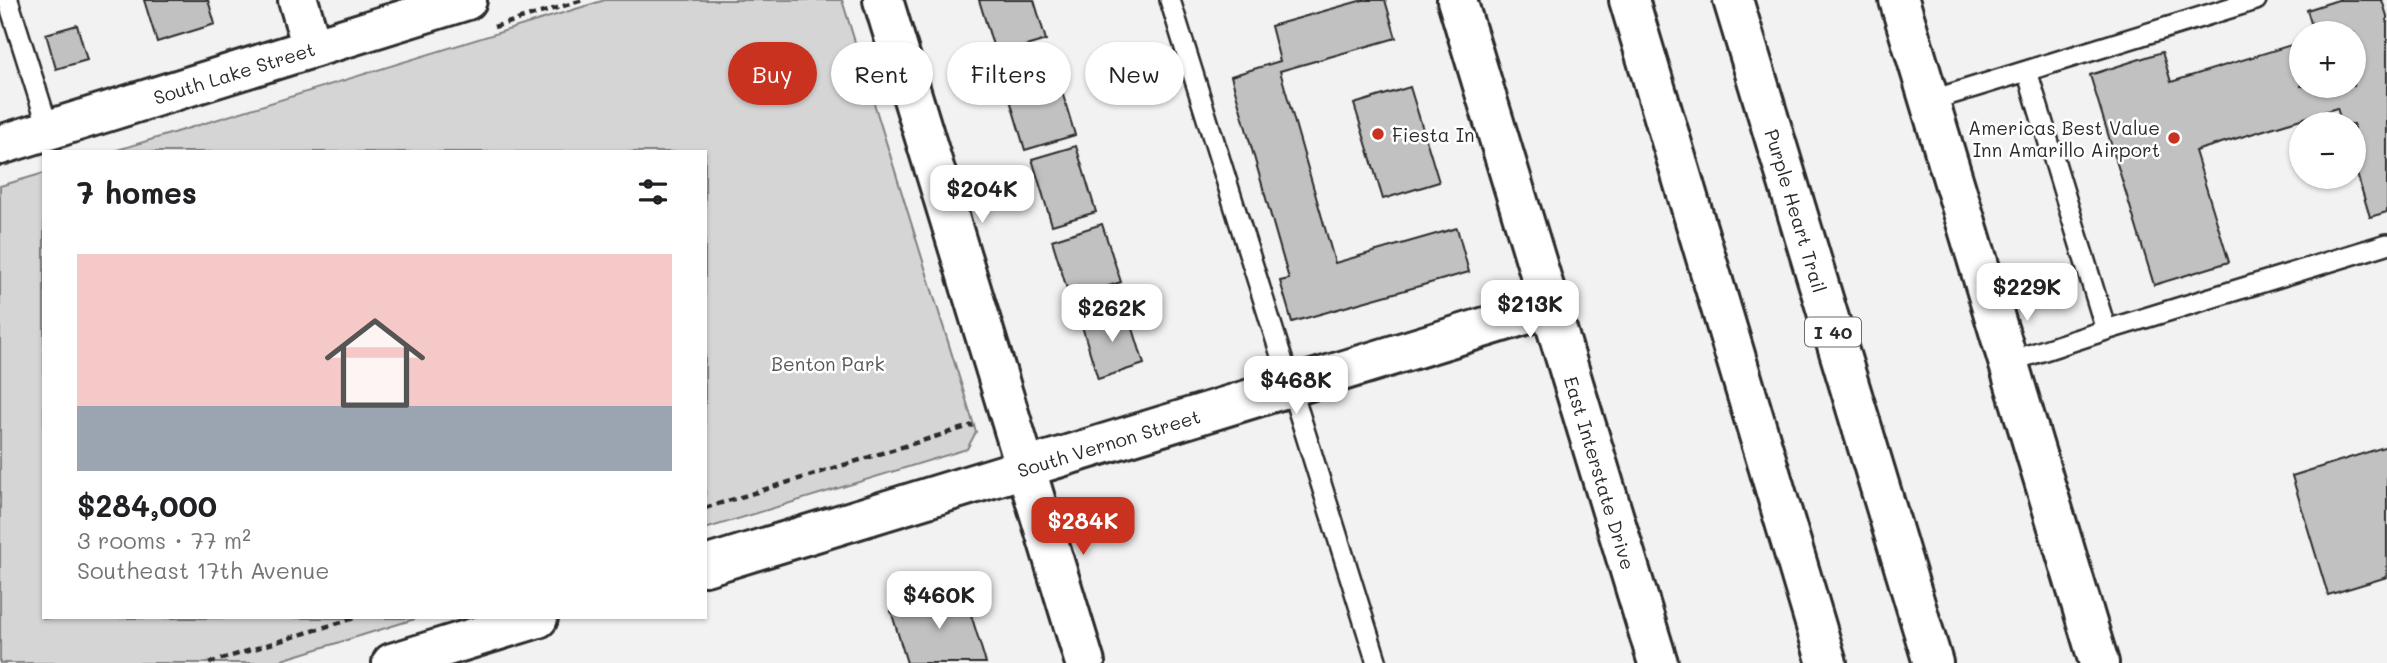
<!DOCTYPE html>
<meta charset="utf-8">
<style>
:root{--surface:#fff;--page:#f6f6f6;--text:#202124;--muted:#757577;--line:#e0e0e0;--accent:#c8321e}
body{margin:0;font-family:Mali,sans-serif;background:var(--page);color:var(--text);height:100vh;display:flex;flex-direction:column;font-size:26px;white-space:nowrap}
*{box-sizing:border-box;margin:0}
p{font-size:23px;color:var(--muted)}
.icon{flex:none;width:38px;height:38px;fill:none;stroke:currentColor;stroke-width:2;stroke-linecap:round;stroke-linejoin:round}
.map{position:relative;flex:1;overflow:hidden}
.side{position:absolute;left:42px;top:150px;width:665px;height:469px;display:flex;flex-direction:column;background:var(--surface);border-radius:0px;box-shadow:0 2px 5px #0004}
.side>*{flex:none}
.banner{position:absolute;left:728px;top:42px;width:665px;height:63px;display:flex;gap:14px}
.buttons{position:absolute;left:2289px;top:21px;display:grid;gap:14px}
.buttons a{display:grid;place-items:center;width:77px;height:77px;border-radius:50%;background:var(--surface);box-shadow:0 2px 5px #0004;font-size:35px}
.price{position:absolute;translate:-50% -60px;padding:0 16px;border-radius:14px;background:#fff;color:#222;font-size:23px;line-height:46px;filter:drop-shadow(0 2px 4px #0008)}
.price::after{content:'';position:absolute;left:50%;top:42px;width:21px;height:16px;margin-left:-10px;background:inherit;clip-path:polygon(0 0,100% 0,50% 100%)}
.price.current{background:var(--accent);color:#fff}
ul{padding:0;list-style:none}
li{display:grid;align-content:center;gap:14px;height:371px;padding:0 35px}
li+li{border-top:2px solid var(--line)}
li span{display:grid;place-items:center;height:217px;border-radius:0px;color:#555}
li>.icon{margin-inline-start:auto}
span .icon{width:126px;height:126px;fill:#fffc;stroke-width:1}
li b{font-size:30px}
h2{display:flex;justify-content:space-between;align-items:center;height:84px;padding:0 35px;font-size:30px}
.pill{padding:0 24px;border-radius:32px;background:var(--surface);box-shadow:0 2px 5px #0004;font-size:24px;line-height:63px}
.pill.current{background:var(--accent);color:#fff}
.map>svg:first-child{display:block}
.green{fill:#d5d5d5;stroke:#808080;stroke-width:2}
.building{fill:#c1c1c1;stroke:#2b2b2b;stroke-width:2}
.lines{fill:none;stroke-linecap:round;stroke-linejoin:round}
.service-casing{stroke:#2b2b2b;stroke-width:24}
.minor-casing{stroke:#2b2b2b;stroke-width:44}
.secondary-casing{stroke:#2b2b2b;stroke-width:44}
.motorway-casing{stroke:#2b2b2b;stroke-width:44}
.path{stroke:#2b2b2b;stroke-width:4.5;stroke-dasharray:7 5;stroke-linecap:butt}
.service{stroke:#fff;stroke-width:19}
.minor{stroke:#fff;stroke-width:38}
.secondary{stroke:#fff;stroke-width:38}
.motorway{stroke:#fff;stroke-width:38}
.poi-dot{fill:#c8321e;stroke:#fff;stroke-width:2.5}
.labels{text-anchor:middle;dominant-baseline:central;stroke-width:5;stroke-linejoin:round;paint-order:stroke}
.shield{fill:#fff;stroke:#6b6b6b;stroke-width:2}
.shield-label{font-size:18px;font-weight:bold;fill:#2b2b2b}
.street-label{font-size:19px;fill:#2b2b2b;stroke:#fff}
.poi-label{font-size:19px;fill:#2b2b2b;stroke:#fff;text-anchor:end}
.park-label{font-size:19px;fill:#565656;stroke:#fff}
</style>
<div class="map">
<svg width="2387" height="663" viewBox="0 0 2387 663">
<rect width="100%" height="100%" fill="#f2f2f2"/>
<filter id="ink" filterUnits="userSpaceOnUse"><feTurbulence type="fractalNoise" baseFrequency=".0143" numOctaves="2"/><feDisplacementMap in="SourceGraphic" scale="14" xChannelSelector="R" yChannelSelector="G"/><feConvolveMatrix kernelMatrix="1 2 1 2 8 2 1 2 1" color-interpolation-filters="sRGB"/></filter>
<g filter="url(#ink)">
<path class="green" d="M605,0H842L976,432L967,449L705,529V152H111Z
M44,173V618H418L272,663H0V186Z"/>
<path class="building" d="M144,0H208L215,24L157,42Z
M979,0H1034L1046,40L996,55Z
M1363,0H1385L1396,38L1280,71L1335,263L1457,228L1469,272L1292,322L1280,281L1289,279L1231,76L1280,61L1271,26Z
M2338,0H2382L2387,16V212L2370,217L2354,164V124H2342L2337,108L2195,151L2229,262L2154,285L2090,75L2162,52L2171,82L2301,42V86H2354V33H2314L2307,10Z
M77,25L87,60L56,69L46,34Z
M1054,65L1075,135L1025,150L1004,80Z
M1410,87L1439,182L1383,199L1354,104Z
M1076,146L1096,212L1052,225L1032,159Z
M1102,224L1121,282L1070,299L1052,240Z
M1127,309L1144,364L1098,379L1081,323Z
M2387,446V577L2328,595L2292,476Z
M963,589L986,663H907L891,611Z"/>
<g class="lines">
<defs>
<path id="service" d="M8,0L49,130
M1170,0L1377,663
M2027,71L2106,330L2387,244
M1929,101L2256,0
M2008,362L2106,330"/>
<g id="minor">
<path d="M298,0L312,47"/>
<path d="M883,0L1085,663"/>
<path id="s1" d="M0,145L467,0"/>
<path id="s2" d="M705,566L1551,307"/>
<path d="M392,663L538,618"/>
</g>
<g id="secondary">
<path id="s3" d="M1457,0L1658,663"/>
<path d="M1899,0L2099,663"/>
</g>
<g id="motorway">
<path d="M1629,0L1827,663"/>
<path id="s4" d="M1733,0L1933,663"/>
</g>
</defs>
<use href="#service" class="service-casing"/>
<use href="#minor" class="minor-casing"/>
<use href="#secondary" class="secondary-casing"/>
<use href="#motorway" class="motorway-casing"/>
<path class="path" d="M494,27L583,0
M705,508L973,425
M209,663L354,618"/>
<use href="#service" class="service"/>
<use href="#minor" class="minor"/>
<use href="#secondary" class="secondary"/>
<use href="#motorway" class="motorway"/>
</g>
</g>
<g class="poi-dot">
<circle cx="1378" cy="134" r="7"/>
<circle cx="2174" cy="138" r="7"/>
</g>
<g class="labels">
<rect class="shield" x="1805" y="317.5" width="56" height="29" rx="5"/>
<g class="shield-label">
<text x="1833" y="332">I 40</text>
</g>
<g class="street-label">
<text stroke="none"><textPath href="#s1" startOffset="245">South Lake Street</textPath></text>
<text stroke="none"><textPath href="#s4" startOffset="220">Purple Heart Trail</textPath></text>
<text stroke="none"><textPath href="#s2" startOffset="422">South Vernon Street</textPath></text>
<text stroke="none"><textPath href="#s3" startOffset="494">East Interstate Drive</textPath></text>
</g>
<g class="poi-label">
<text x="2160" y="127">Americas Best Value<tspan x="2160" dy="22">Inn Amarillo Airport</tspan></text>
<text x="1392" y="134" text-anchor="start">Fiesta In</text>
</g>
<g class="park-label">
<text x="828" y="363">Benton Park</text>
</g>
</g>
</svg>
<div class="buttons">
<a>+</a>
<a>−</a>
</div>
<b class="price" style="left:982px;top:225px">$204K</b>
<b class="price" style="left:2027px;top:323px">$229K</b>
<b class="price" style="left:1530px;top:340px">$213K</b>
<b class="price" style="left:1112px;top:344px">$262K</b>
<b class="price" style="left:1296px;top:416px">$468K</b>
<b class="price current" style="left:1083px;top:557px">$284K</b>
<b class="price" style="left:939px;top:631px">$460K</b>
<div class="banner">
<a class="pill current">Buy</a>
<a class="pill">Rent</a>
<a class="pill">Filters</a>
<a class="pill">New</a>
</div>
<section class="side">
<h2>7 homes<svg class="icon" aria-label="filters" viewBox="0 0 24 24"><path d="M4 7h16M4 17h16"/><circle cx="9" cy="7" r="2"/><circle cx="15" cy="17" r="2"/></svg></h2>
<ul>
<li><span style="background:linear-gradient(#f6c9c9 70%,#9aa5b1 0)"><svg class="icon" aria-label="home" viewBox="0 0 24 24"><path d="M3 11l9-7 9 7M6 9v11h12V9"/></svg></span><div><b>$284,000</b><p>3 rooms · 77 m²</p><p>Southeast 17th Avenue</p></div></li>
</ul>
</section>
</div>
